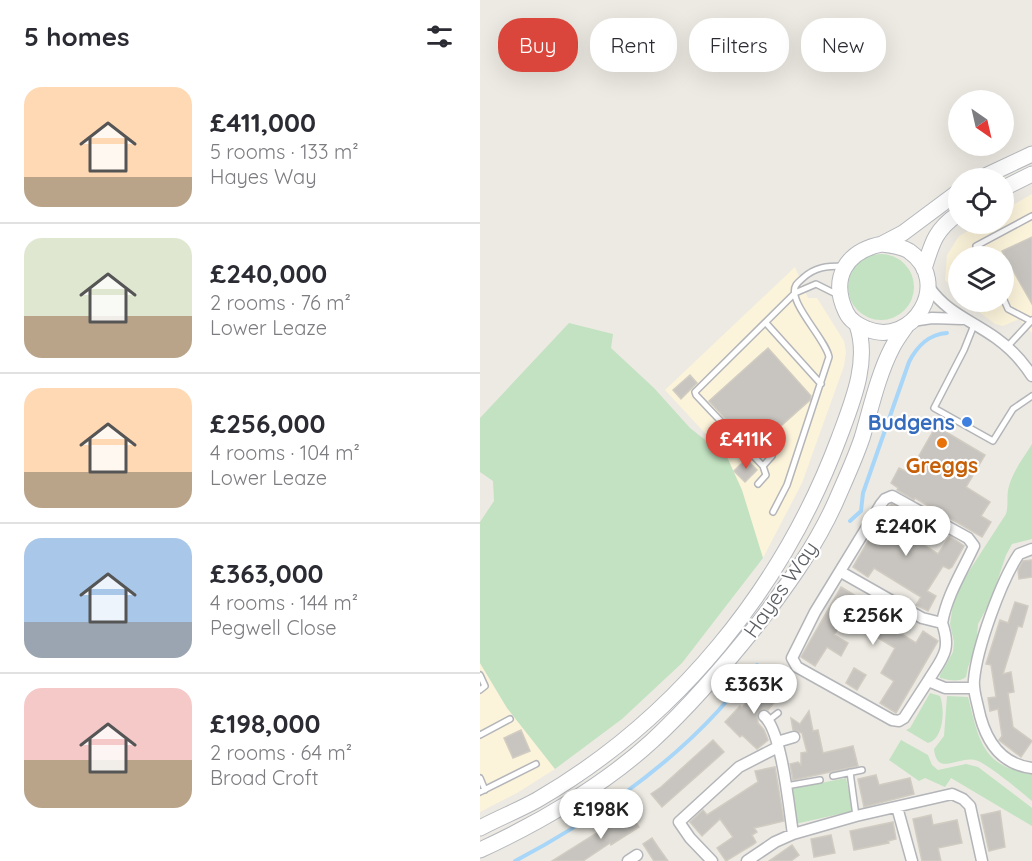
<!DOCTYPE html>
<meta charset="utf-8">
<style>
:root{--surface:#fff;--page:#f2f2f3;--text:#2b2b33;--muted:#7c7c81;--line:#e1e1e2;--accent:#da463b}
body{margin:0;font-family:Quicksand,sans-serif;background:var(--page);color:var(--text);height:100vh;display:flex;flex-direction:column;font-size:22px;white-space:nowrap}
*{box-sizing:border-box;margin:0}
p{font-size:20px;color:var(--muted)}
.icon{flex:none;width:33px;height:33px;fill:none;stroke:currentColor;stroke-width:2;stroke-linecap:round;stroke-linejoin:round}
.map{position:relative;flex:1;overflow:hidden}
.panel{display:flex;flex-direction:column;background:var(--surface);width:480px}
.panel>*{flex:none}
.banner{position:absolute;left:18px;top:18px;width:444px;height:54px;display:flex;gap:12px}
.needle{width:39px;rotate:146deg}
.controls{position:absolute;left:468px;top:90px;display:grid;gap:12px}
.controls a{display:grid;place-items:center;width:66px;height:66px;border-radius:50%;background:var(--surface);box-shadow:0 6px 24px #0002;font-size:30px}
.price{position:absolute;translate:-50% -51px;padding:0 14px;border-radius:21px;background:#fff;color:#222;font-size:20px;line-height:39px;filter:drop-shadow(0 2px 3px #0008)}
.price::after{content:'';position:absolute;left:50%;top:36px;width:18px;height:14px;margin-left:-9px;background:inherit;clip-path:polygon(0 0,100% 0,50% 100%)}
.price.on{background:var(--accent);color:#fff}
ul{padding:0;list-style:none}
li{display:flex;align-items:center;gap:18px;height:150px;padding:0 24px}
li+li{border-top:2px solid var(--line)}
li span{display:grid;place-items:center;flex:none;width:168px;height:120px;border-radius:18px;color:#555}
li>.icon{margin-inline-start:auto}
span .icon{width:72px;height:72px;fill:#fffc;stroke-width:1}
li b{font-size:26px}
h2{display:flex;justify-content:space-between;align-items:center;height:72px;padding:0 24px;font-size:26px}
.pill{padding:0 21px;border-radius:24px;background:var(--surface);box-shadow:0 6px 24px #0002;font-size:21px;line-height:54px}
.pill.on{background:var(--accent);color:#fff}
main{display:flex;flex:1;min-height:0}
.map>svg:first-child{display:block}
.commercial{fill:#fbf3da}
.green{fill:#c2e2c1}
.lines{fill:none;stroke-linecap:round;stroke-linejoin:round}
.stream{stroke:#a8d6f8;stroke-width:4}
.building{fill:#c8c5c0;stroke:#d1ccc2;stroke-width:1.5}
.lane-casing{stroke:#b3b5b9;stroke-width:8}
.street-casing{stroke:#b3b5b9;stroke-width:13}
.secondary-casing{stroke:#b4b7bc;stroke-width:17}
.lane{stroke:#fff;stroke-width:5}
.street{stroke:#fff;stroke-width:10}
.secondary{stroke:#fff;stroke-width:15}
.shop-dot{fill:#3f7fe0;stroke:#fff;stroke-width:2}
.food-dot{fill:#e8710a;stroke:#fff;stroke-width:2}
.labels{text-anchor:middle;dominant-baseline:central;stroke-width:4.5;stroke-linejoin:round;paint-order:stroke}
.shop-label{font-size:21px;font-weight:bold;fill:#366cbe;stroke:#fff;text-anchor:end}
.food-label{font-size:21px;font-weight:bold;fill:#c56008;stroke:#fff}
.street-label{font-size:21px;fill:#5b5e62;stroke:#fff}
</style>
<main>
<section class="panel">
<h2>5 homes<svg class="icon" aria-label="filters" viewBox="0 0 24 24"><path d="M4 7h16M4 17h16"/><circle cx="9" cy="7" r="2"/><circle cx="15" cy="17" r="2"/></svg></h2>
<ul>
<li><span style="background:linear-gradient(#ffd9b3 75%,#b9a48a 0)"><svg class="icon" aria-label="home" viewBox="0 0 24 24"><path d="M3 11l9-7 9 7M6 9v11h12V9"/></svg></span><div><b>£411,000</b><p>5 rooms · 133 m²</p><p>Hayes Way</p></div></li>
<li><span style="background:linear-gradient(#dfe7d0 65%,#b9a48a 0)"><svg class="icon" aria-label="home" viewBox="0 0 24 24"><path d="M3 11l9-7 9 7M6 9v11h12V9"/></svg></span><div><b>£240,000</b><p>2 rooms · 76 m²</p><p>Lower Leaze</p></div></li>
<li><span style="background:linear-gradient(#ffd9b3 70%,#b9a48a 0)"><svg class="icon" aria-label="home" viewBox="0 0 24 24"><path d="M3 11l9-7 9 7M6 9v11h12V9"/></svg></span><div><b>£256,000</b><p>4 rooms · 104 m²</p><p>Lower Leaze</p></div></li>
<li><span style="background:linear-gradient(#a9c7e8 70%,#9aa5b1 0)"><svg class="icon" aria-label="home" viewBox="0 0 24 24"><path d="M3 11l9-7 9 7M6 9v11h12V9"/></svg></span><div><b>£363,000</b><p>4 rooms · 144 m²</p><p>Pegwell Close</p></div></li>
<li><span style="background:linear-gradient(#f6c9c9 60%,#b9a48a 0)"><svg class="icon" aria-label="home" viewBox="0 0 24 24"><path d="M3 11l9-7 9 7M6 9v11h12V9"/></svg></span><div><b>£198,000</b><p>2 rooms · 64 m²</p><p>Broad Croft</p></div></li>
</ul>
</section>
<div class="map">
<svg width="552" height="861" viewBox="0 0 552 861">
<rect width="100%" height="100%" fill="#edeae3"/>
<path class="commercial" d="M552,194V333L539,319L523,326L515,324L486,302H524V256H478V295L465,280L467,255L479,236L501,224H524V210Z
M315,267L328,298H337L364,341L366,352L364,366L322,483L283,558L247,457L185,390Z
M0,663L27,708L75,769L37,793L0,812Z"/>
<path class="green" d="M368 287a33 33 0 1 1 66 0a33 33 0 1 1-66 0Z
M89,323L133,334L131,348L174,388L210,428L247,457L262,490L283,558L202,663L142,719L75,769L27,708L0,663V522L14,501L13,481L0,472V418Z
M552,444V539L532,544L526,555L511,600L498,624L496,646L488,667L486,677C478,683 469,680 460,678V675L473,652L474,642L470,624L474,598L482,582L526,514C529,504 526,496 529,486C533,471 544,457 552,444Z
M450,693L460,696C465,709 464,739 448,743L426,730L430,728Z
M467,696L488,697C499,740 502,767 552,774V801C541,792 506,762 495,760C477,756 457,777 454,749L464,736Z
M421,740L448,755L452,765L458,770L486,764L498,767L552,808V826L471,778L465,787L445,778L439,781L409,760Z
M366,778L373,811L315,824L311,789Z"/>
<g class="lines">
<path class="stream" d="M370,521L381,511L383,493L429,362C437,346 450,334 467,333
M35,861C106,824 184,770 238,711C251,696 264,681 277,665"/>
</g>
<path class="building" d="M552,237V304L522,251Z
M288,348L331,396L330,400L274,450L229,401Z
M210,375L217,383L201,399L193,390Z
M456,426L505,455L486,487L510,502L501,516L511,522L502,537L435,498L434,500L417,490L418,488L411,483L419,468L429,473Z
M266,459L277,470L265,482L254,471Z
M412,504L426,512L417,528L458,554L470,536L484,546L472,567L469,569L463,566L447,591L456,596L448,611L436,605L441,597L394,568L388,577L373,567L407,508Z
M552,560V577L539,579L538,570L543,561Z
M361,587L376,596L372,603L436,643L443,631L458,641L416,713L400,703L414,681L401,673L415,648L365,618L354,635L368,643L361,656L347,647L335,666L321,657Z
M535,602L548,606L542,627L538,626L523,674L531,672L534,692L528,693L533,727L552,741L541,757L519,740L522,736L518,709L510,711L508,698L516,697L511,665L506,664L520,620L528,623Z
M374,668L386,675L377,690L366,683Z
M285,679L302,693L288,710L283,709L277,713L278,723L284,730L288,740L277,749L262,735L260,737L245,722L260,706L262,708Z
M329,711L333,731L338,730L343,753L373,746L378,766L313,780L310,764L318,762L321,765V753L327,752L322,733L313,730L311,718L320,724Z
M41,730L50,751L33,758L24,738Z
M233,740L244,752L182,807L171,794L181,787Z
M295,767L304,821L274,828L277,832L272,835L276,842L274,844L246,861L237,848L253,837L240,819L222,836L210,822L223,810L227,815L278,782L275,771Z
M396,775L399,785L430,778L434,794L384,807L378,779Z
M520,811L525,847L509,851L501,815Z
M150,812L159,827L131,845L130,843L103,861H72Z
M451,815L453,825L477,820L482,843L458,848L461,861H442L433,819Z
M413,822L416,839L408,841L409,843L374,850L370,831Z
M351,835L355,853L334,857L331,839Z
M172,838L178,847L188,861H174L163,844Z
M312,845L319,855L311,861H289Z"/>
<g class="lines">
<defs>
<path id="lane" d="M501,256L496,246L552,216
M524,300L528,309L551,321
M286,323L341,384
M494,325L484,350L454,408L513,441L533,409L552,396
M527,347L552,320
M283,466L216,395L215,392L315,293L336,284L358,295
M278,484L286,475L283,466L292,456
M293,512L307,485L349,357C346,339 306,301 316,285C318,282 321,280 323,278C335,267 347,266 363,266
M0,675L5,686L0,690
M289,720L298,713
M0,735L30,719
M370,772L376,816
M353,776L382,770
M0,778L5,790
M306,786L340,780
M0,792L56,764"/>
<path id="street" d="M449,287C467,313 491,320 516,338C530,348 543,362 552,376
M432,321L452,318L482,319
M552,549L539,554C521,581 497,647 494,680C493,689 496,698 498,707C504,737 518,764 552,768
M361,572L442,618L462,623
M462,623C472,651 462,658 448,681L465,688H494
M448,681L424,718L419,721L412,720L317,667L312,658L335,612L401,504L405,499L412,496L488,538L494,546C482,572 467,595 462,623
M284,716C302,731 309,809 313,834
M297,742L314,737
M417,807L432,861
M148,861L157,855
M232,861L210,838L199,822L259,767L298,747
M267,861L295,842L313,834L376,816L472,794L483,799L490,806L502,861"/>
<path id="secondary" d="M501,178L552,154
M524,188L552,174
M402,244C410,245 421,246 429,251C473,282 433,348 387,329C378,325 370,321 366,312C350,278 366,251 402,244Z
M402,244L423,233L478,192
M444,269C452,243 455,230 478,214
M0,828C19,818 39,810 57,800C197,719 303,588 359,438C372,403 390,361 377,325
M0,850C59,823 124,785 172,741C212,704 247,663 281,620C309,583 337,544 356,501C365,480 375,459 382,438C391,408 398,375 412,348C416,340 422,332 427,325"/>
</defs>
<use href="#lane" class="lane-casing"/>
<use href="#street" class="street-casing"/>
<use href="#secondary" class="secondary-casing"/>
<use href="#lane" class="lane"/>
<use href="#street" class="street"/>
<use href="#secondary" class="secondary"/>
</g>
<circle class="shop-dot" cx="487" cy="422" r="6"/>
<circle class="food-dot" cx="462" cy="443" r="6"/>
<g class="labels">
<g class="shop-label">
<text x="475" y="422">Budgens</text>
</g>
<g class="food-label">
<text x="462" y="465">Greggs</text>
</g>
<g class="street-label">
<text transform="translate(300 589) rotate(-55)">Hayes Way</text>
</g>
</g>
</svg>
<div class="controls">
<a><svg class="needle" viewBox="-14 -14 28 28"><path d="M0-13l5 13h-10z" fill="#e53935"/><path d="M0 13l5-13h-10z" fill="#7c7c81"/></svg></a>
<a><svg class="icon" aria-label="locate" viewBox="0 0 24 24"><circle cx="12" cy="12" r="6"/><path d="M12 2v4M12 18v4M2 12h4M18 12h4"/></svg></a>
<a><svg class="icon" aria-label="layers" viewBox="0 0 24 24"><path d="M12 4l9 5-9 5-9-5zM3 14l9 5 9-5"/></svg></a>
</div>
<b class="price on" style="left:266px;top:470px">£411K</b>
<b class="price" style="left:426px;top:557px">£240K</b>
<b class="price" style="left:393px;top:646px">£256K</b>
<b class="price" style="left:274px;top:715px">£363K</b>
<b class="price" style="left:121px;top:840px">£198K</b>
<div class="banner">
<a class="pill on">Buy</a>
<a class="pill">Rent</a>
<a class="pill">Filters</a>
<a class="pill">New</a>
</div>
</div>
</main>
